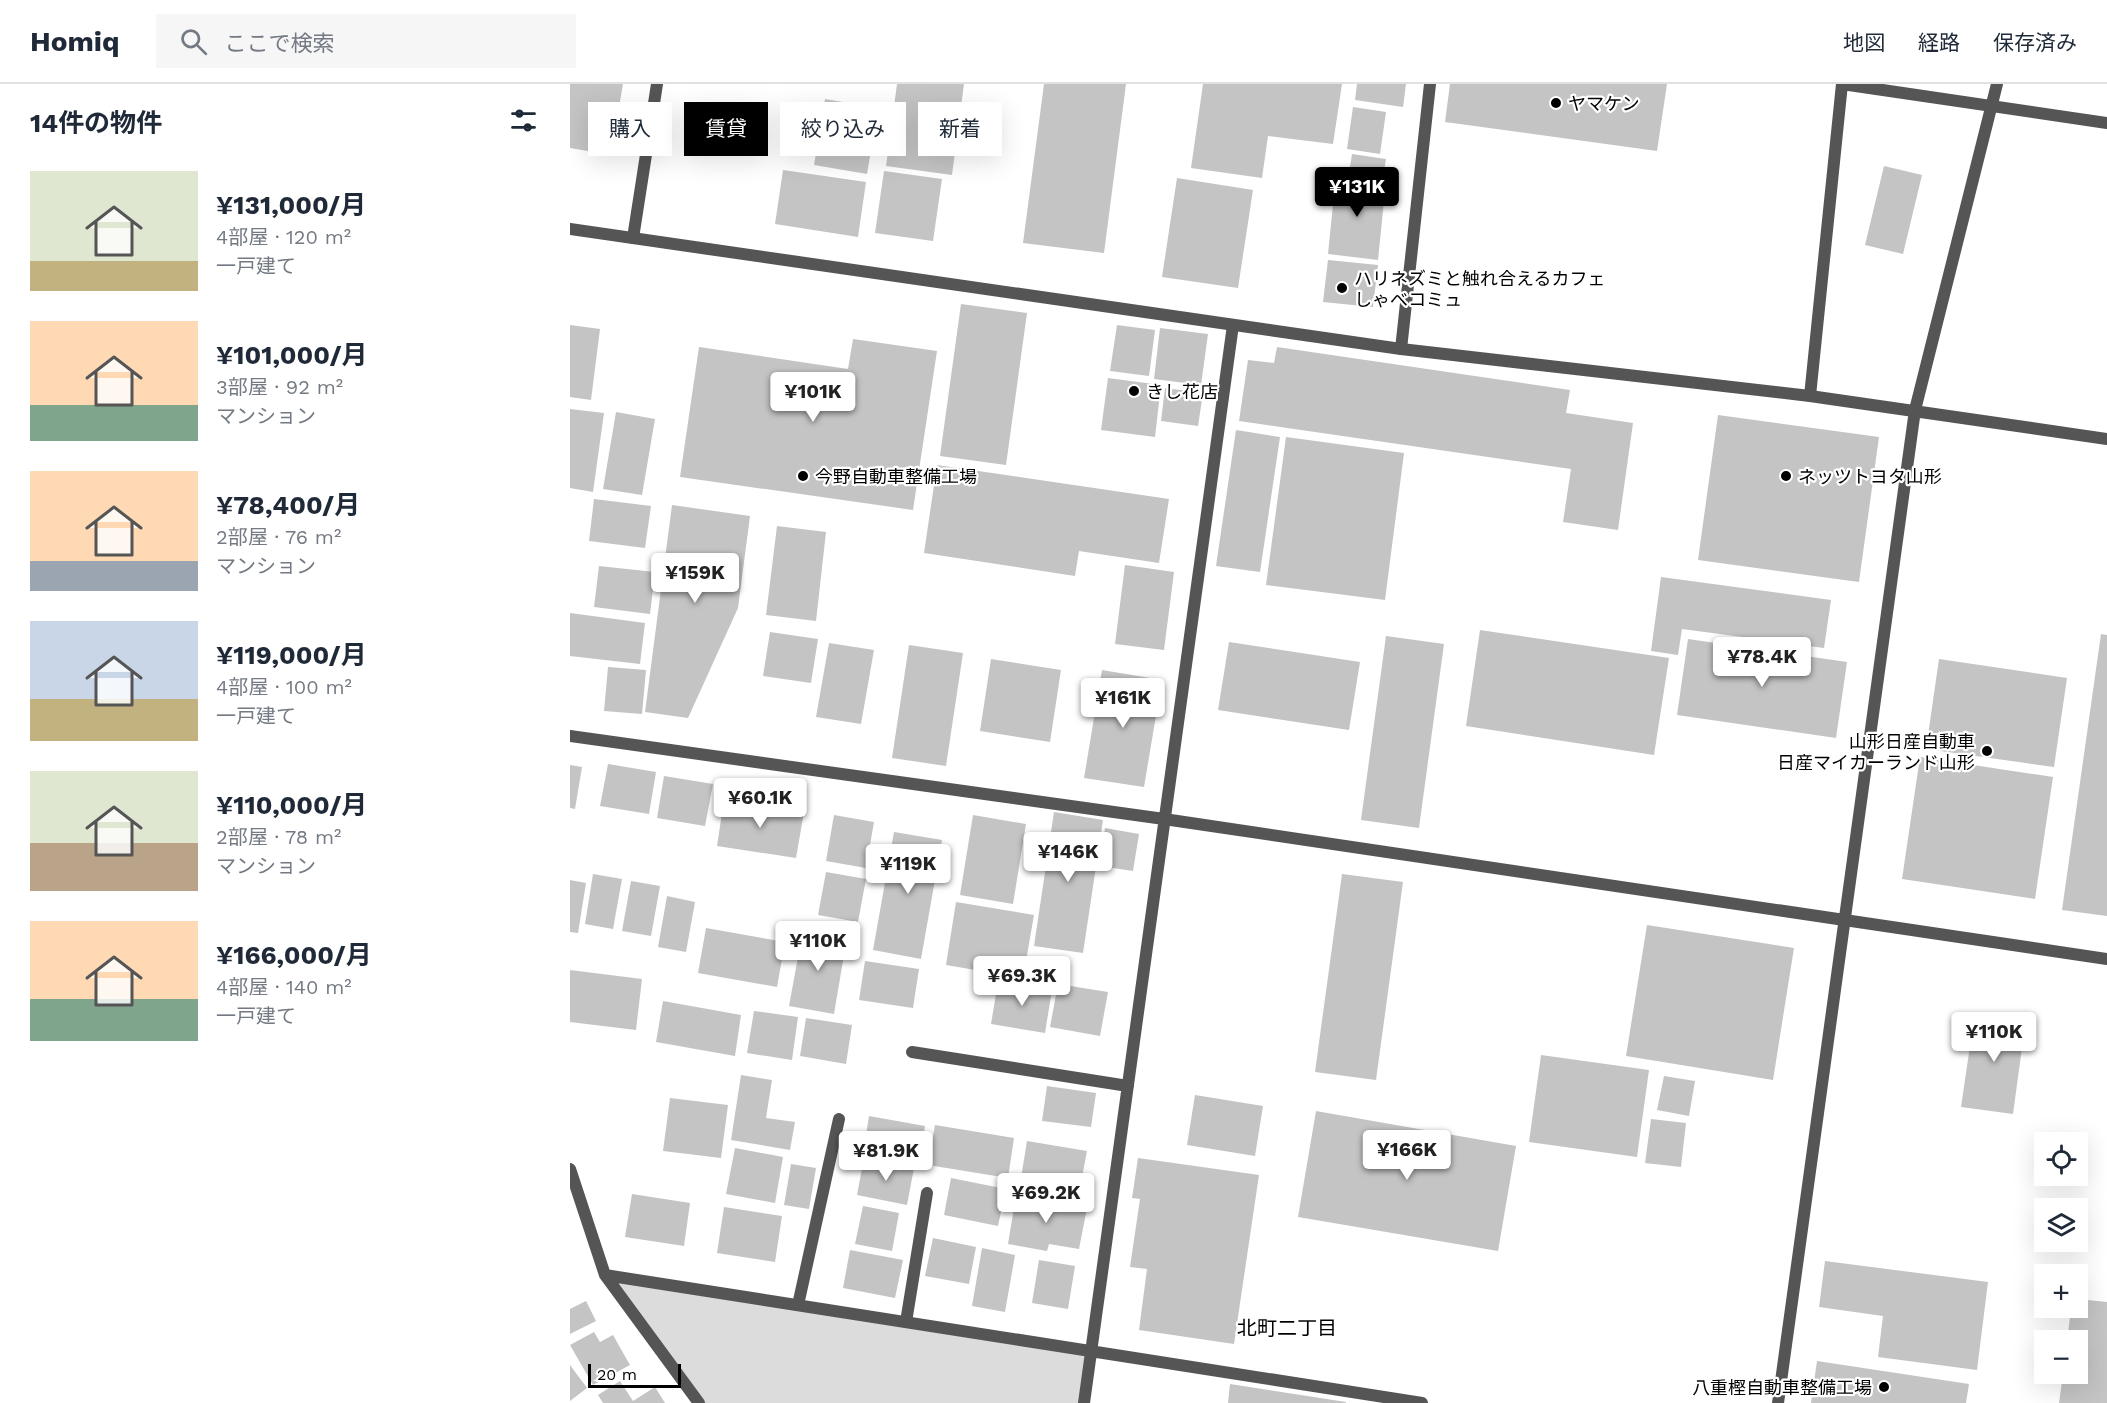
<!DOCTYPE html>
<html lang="ja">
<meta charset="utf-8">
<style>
:root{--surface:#fff;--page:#f6f6f7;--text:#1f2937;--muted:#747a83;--line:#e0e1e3;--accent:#000}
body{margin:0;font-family:"Work Sans","Noto Sans JP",sans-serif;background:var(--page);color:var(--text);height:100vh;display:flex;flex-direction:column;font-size:22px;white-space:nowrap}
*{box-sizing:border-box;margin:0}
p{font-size:20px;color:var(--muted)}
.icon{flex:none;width:33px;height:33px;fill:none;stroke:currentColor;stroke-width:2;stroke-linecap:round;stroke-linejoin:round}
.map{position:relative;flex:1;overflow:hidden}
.drawer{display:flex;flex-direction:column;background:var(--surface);width:570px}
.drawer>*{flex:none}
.top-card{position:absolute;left:18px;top:18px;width:570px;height:54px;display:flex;gap:12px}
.tools{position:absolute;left:1464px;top:1048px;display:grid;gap:12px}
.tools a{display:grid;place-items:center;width:54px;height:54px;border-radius:0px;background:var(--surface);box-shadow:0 6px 24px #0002;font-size:30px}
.scale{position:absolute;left:18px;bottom:15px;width:93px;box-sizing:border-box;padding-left:6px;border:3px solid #000;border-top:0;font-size:16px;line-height:21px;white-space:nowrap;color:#000;-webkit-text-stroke:4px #fff;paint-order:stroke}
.price{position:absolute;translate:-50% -51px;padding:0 14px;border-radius:6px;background:#fff;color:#222;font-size:20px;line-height:39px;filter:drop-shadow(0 2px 3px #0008)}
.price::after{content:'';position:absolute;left:50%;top:36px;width:18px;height:14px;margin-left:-9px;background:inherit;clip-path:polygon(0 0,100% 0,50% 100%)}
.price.current{background:var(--accent);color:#fff}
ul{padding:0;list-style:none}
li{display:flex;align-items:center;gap:18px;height:150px;padding:0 30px}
li span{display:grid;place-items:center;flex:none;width:168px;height:120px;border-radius:0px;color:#555}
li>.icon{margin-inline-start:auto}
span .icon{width:72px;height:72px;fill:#fffc;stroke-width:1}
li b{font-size:26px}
h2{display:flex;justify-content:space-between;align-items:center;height:72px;padding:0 30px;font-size:26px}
.pill{padding:0 21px;border-radius:0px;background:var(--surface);box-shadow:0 6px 24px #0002;font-size:21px;line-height:54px}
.pill.current{background:var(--accent);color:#fff}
header{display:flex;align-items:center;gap:36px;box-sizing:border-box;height:84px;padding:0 30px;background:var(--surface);border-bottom:2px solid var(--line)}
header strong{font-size:28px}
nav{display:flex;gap:33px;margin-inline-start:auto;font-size:21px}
.search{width:420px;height:54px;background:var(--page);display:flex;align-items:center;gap:15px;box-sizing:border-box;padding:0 21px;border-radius:0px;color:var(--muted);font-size:22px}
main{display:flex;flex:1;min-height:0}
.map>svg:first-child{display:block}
.green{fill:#dcdcdc}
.building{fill:#c4c4c4}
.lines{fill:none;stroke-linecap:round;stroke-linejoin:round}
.service{stroke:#555;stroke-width:12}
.tertiary{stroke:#555;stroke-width:12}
.poi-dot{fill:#000;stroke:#fff;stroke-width:2}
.labels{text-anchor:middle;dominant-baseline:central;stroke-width:4.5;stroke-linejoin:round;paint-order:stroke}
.poi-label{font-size:18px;fill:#000;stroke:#fff;text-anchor:start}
.neighbourhood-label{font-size:20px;fill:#000;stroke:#fff}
</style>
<header>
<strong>Homiq</strong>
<div class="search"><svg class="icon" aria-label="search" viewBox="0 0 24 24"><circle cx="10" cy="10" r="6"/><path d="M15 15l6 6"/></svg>ここで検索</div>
<nav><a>地図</a><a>経路</a><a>保存済み</a></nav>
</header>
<main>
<section class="drawer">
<h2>14件の物件<svg class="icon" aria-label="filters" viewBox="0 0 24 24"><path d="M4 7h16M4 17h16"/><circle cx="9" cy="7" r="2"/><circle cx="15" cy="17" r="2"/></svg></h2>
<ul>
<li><span style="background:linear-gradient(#dfe7d0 75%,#c2b280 0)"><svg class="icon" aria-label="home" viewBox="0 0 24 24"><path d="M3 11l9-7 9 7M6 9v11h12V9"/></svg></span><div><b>¥131,000/月</b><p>4部屋 · 120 m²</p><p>一戸建て</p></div></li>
<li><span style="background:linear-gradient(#ffd9b3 70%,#7fa58c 0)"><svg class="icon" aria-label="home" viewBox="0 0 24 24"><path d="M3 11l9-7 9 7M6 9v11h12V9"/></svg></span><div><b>¥101,000/月</b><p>3部屋 · 92 m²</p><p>マンション</p></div></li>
<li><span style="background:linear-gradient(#ffd9b3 75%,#9aa5b1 0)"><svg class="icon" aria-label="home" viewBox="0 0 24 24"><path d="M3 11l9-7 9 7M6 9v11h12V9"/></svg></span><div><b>¥78,400/月</b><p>2部屋 · 76 m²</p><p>マンション</p></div></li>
<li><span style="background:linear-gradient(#c9d6e8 65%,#c2b280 0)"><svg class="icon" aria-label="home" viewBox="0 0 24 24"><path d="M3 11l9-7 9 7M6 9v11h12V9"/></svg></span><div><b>¥119,000/月</b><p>4部屋 · 100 m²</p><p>一戸建て</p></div></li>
<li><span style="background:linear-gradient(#dfe7d0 60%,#b9a48a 0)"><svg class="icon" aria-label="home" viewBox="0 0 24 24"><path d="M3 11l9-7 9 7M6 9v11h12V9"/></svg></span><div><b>¥110,000/月</b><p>2部屋 · 78 m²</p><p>マンション</p></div></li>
<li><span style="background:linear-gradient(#ffd9b3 65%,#7fa58c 0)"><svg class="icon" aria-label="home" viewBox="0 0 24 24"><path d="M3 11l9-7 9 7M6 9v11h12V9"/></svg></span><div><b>¥166,000/月</b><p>4部屋 · 140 m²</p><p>一戸建て</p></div></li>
</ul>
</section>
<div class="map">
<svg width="1537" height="1319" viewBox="0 0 1537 1319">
<rect width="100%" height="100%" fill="#fff"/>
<path class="green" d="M35,1191L522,1268L514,1319H129Z"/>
<path class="building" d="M0,0H53L41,71L0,64Z
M327,0H394L382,91L316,82Z
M474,0H556L534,169L453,159Z
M633,0H772L763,60L698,52L692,94L621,84Z
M787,0H836L833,23L785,16Z
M880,0H1097L1087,67L875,38Z
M255,15L308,24L297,90L244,81Z
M783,23L816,28L810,70L777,65Z
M782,70L816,75L813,94L779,89Z
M1314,82L1352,91L1333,170L1295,161Z
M213,86L296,98L288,153L205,140Z
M314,87L372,95L363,157L305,149Z
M766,91L816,97L808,176L758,170Z
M607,94L683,106L668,204L592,193Z
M758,176L808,181L803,223L753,218Z
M391,220L457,229L436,381L370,372Z
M0,241L30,245L21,316L0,313Z
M547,241L585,246L579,292L540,287Z
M590,244L638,250L631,301L584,295Z
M283,255L367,267L343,426L110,393L129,263L278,285Z
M707,263L1000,306L996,329L1063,339L1048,446L993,438L1001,385L669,337L678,276L704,279Z
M538,294L591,301L585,353L531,346Z
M595,304L633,309L628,342L591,337Z
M0,325L34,329L23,408L0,404Z
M46,328L85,335L72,411L33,405Z
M1148,331L1309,353L1289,498L1128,476Z
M666,346L710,353L690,488L646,482Z
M716,353L834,369L815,516L696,501Z
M367,381L599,415L589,479L509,467L505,492L354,469Z
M24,415L81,422L75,464L19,457Z
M102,421L180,432L168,524L118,634L75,628Z
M207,442L256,448L246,537L196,531Z
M555,481L604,488L594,566L545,560Z
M29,482L85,488L80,530L24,523Z
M1091,493L1261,516L1254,564L1112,545L1108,571L1081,567Z
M0,529L75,539L70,580L0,572Z
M910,546L1099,574L1084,671L896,642Z
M200,548L248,555L241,599L193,592Z
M1531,550L1537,551V832L1492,826Z
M816,552L874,560L849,744L791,736Z
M1118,555L1277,578L1266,654L1107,631Z
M659,558L790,578L779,646L648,626Z
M259,559L304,566L291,640L246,633Z
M339,561L393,569L376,682L322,674Z
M421,575L491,586L480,658L410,647Z
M1369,575L1497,594L1484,683L1356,665Z
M38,583L76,586L72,630L34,627Z
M532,586L592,596L574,703L514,694Z
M1350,673L1483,693L1465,815L1332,795Z
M38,680L86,688L79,730L30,722Z
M0,681L12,683L5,725L0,724Z
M94,692L143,700L135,742L87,734Z
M154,716L234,728L226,774L147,762Z
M484,728L533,736L513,869L464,862Z
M264,731L304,738L296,784L256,777Z
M403,731L456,740L443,820L390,811Z
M535,744L569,750L563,787L530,782Z
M324,748L372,756L351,875L303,866Z
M256,788L296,795L288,838L248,831Z
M23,790L52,795L43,845L15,840Z
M772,790L833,798L806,996L745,988Z
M0,796L16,799L8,849L0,848Z
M61,797L90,802L81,852L52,847Z
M97,812L125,818L116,868L88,863Z
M386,818L464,831L453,894L376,881Z
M1077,841L1224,864L1203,996L1056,972Z
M136,844L215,858L207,903L128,889Z
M233,846L277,853L264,930L219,922Z
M295,877L349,885L343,924L289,916Z
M0,886L72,895L66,946L0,938Z
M428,898L482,906L475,949L421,940Z
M488,900L538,908L530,952L480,943Z
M93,917L171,931L165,972L86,958Z
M184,927L228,933L222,976L177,969Z
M1405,928L1456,934L1443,1030L1391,1023Z
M236,934L282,941L276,980L230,972Z
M971,971L1079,986L1067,1073L959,1058Z
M171,991L202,996L196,1034L225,1038L220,1066L161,1056Z
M1094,992L1125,997L1119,1032L1087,1026Z
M477,1002L526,1009L521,1043L472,1037Z
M625,1011L693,1022L685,1072L617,1061Z
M100,1014L158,1021L151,1074L93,1067Z
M746,1027L946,1062L928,1167L728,1133Z
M299,1032L355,1042L349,1080L293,1070Z
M1081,1035L1116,1039L1111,1083L1075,1079Z
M365,1041L444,1054L438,1094L358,1081Z
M457,1057L517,1067L510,1104L451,1094Z
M165,1064L213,1073L205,1119L156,1110Z
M294,1074L344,1084L337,1121L287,1111Z
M568,1074L689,1091L664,1260L569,1246L577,1185L560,1183L570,1115L562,1114Z
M221,1080L246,1084L239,1125L214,1121Z
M381,1094L436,1105L428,1142L374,1131Z
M62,1110L120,1119L114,1162L55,1153Z
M446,1111L517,1124L509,1165L479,1160L477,1167L438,1160Z
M293,1122L329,1129L322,1167L285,1160Z
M154,1123L212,1132L205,1178L147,1169Z
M363,1154L406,1163L399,1200L355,1192Z
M412,1164L445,1171L435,1228L402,1222Z
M280,1166L333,1176L325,1214L273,1204Z
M469,1176L505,1182L498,1225L462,1219Z
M1255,1177L1418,1198L1407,1286L1308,1273L1313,1232L1249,1223Z
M1508,1215L1537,1218V1319H1489L1493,1290H1508V1257H1497L1501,1224H1508Z
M16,1217L26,1237L0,1250V1225Z
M24,1248L30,1258L43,1251L60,1281L23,1301L0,1261Z
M1247,1277L1399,1300L1396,1319H1241Z
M0,1281L17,1304L0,1317Z
M50,1297L63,1317L85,1303L95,1319H33L28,1311Z
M660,1300L776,1318V1319H658Z"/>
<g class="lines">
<path class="service" d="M1272,0L1537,39
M63,154L87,0
M831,265L860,0
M1240,312L1272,0
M0,652L594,735L1537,875
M342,968L558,1002
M0,1085L35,1191L129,1319
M35,1191L852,1319
M228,1221L269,1035
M336,1238L357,1109
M514,1319L663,241"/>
<path class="tertiary" d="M0,145L831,265L1240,312L1537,355
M1208,1319L1345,326L1427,0"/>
</g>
<g class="poi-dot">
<circle cx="986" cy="19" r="6"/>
<circle cx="772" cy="204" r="6"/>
<circle cx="564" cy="307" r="6"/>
<circle cx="233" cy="392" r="6"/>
<circle cx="1216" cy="392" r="6"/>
<circle cx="1417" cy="667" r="6"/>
<circle cx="1314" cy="1303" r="6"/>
</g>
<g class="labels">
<g class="poi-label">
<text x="998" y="19">ヤマケン</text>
<text x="784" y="194">ハリネズミと触れ合えるカフェ<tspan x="784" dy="21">しゃべコミュ</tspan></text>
<text x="576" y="307">きし花店</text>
<text x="245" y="392">今野自動車整備工場</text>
<text x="1228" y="392">ネッツトヨタ山形</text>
<text x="1405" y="657" text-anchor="end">山形日産自動車<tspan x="1405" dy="21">日産マイカーランド山形</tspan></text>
<text x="1302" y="1303" text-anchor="end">八重樫自動車整備工場</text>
</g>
<g class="neighbourhood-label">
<text x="717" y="1244">北町二丁目</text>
</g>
</g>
</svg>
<div class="tools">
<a><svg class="icon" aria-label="locate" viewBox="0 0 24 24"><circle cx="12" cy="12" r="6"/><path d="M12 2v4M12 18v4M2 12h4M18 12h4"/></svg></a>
<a><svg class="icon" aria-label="layers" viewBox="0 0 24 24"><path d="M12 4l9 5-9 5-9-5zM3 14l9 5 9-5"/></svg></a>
<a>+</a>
<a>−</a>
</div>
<div class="scale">20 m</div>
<b class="price current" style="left:787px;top:134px">¥131K</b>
<b class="price" style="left:243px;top:339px">¥101K</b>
<b class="price" style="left:125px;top:520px">¥159K</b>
<b class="price" style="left:1192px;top:604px">¥78.4K</b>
<b class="price" style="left:553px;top:645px">¥161K</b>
<b class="price" style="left:190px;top:745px">¥60.1K</b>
<b class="price" style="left:498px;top:799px">¥146K</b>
<b class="price" style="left:338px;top:811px">¥119K</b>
<b class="price" style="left:248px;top:888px">¥110K</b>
<b class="price" style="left:452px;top:923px">¥69.3K</b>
<b class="price" style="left:1424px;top:979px">¥110K</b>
<b class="price" style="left:837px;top:1097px">¥166K</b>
<b class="price" style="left:316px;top:1098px">¥81.9K</b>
<b class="price" style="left:476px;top:1140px">¥69.2K</b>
<div class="top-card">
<a class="pill">購入</a>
<a class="pill current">賃貸</a>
<a class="pill">絞り込み</a>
<a class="pill">新着</a>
</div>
</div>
</main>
